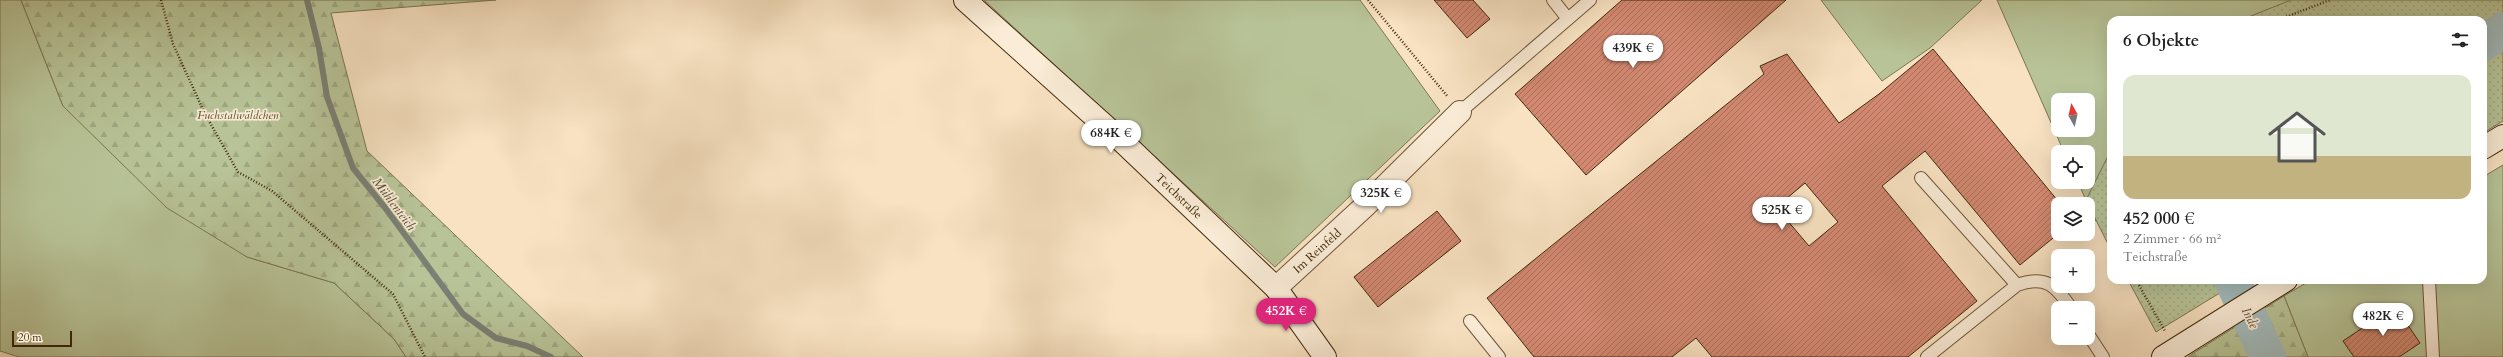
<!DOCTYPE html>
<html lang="de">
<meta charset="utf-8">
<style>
:root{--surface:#fff;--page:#f2f2f2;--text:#222;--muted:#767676;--accent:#db2777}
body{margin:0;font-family:Cardo,serif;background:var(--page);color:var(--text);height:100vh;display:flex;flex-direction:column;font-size:15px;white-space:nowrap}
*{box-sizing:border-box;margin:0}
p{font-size:13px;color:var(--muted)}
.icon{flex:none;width:22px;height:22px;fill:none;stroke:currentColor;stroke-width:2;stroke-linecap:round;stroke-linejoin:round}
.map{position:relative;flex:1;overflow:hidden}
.drawer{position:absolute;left:2107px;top:16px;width:380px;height:268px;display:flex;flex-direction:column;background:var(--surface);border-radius:12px;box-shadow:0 4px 16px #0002}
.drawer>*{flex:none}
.needle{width:26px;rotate:352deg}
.fabs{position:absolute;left:2051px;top:93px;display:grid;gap:8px}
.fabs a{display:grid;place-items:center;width:44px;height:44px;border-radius:8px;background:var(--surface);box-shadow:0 4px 16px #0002;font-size:20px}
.scale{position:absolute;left:12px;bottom:10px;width:60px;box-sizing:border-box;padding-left:4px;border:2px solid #41280a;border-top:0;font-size:11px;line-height:14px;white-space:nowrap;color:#41280a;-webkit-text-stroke:3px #faecd7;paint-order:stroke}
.price{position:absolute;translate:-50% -34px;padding:0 9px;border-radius:14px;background:#fff;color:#222;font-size:13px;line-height:26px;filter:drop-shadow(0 1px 2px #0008)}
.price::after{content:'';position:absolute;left:50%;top:24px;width:12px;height:9px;margin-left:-6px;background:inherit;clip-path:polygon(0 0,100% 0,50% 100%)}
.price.current{background:var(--accent);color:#fff}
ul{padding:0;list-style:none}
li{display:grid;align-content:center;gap:8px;height:212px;padding:0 16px}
li span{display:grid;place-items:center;height:124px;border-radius:12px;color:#555}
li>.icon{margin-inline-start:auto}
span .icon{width:72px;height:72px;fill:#fffc;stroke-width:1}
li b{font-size:17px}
h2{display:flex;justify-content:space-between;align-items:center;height:48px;padding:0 16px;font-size:17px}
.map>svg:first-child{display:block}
.grass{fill:#b8c498;stroke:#7c7651;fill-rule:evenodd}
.forest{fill:url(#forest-firs);stroke:#7c7651}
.park{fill:url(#park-dots);stroke:#7c7651}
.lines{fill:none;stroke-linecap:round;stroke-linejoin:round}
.stream{stroke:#7b8075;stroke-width:6}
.river{stroke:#a2bbbd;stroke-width:36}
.building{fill:url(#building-hatch);stroke:#41280a;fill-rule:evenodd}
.lane-casing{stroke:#6f5638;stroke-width:14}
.street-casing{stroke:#6f5638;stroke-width:24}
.secondary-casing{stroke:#41280a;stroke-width:24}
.path{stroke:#41280a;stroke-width:2.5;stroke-dasharray:1 2;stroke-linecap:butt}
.lane{stroke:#faecd7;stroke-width:12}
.street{stroke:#faecd7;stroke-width:22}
.secondary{stroke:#faecd7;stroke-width:22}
.labels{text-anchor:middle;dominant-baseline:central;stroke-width:3.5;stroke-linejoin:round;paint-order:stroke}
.park-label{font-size:12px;font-style:italic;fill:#5f4f2e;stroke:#faecd7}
.street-label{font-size:12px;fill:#41280a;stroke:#faecd7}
.water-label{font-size:13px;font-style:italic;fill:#594d37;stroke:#faecd7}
</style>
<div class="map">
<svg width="2503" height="357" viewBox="0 0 2503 357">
<defs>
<pattern id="forest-firs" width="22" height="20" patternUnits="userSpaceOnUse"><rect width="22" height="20" fill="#b8c498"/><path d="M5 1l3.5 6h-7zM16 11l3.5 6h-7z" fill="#9fa882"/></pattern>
<pattern id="park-dots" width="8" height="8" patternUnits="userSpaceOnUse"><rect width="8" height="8" fill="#b8c498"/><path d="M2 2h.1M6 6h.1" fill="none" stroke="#9fa882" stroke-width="1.8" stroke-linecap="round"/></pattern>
<pattern id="building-hatch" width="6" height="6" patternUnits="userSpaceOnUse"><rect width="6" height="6" fill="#d28871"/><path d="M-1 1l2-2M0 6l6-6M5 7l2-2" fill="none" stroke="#ac6f5b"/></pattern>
</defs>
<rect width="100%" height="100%" fill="#f8e2c2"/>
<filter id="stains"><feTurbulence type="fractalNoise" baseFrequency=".005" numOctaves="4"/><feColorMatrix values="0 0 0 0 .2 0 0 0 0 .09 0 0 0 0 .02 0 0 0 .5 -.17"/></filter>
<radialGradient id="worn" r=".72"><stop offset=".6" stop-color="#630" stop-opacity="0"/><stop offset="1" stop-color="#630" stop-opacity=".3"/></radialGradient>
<path class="grass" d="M0,0H21L63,106L247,257L334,283L394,339L406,357H19L0,351Z
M984,0H1360L1440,111L1275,267Z
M1821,0H1982L1930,48L1882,81Z
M1997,0H2312L2260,20H2111V177L2104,216L2095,221L2078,182H2088V152H2064ZM2058,100H2088V130H2058Z
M2503,165V357H2308L2284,296L2311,280H2483V177Z"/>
<path class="forest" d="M21,0H496L331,13L367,151L583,357H406L394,339L334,283L247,257L167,208L63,106Z
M2284,296L2308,357H2188L2192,354Z"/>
<path class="park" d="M2291,0H2503V121L2483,133V20H2241Z
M2111,150V250L2088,204L2085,202Z
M2128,280H2241L2156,332Z"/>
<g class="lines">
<path class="stream" d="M307,0L319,48L327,97L353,168L386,209L463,314L496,338L527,346L551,357"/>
<path class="river" d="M2483,43L2503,30
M2232,280L2268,357"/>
</g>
<path class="building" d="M1434,0H1473L1490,19L1467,38Z
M1622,0H1786L1586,175L1515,94Z
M1933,49L2058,201V234L2020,265L1925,151L1882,186L1977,301L1908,357H1712L1696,338L1672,357H1534L1487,298L1764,74L1760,66L1787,54L1839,123L1879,94ZM1805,183L1838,222L1809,246L1781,213L1785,209L1780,204Z
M1437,211L1461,241L1378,307L1354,277Z
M2395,306L2420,343L2399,357H2354L2343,341Z"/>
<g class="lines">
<defs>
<path id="lane" d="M1553,0L1568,19
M1460,112L1590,0
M1921,178L2017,285
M2429,280L2433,357
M1470,321L1499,357
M2088,334L2103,357
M1927,357L2017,285C2046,275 2055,285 2071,308"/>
<path id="street" d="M1276,288L1365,206L1460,112"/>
<path id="secondary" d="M965,0L1124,143L1276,288L1325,357
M2483,148L2503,136
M2163,357L2286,280"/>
</defs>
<use href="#lane" class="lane-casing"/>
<use href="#street" class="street-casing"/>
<use href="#secondary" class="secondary-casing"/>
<path class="path" d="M161,0L173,44L205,114L238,172L272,191L393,294L425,357
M1368,0L1448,97
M2278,20L2330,0
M2111,215V218
M2136,280L2165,331"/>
<use href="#lane" class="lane"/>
<use href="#street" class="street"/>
<use href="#secondary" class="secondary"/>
</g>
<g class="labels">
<g class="park-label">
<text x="238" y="115">Fuchstalwäldchen</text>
</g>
<g class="street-label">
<text transform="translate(1179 196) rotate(44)">Teichstraße</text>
<text transform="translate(1317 251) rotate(-42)">Im Reinfeld</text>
</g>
<g class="water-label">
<text transform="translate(394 204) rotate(53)">Mühlenteich</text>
<text transform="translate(2250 318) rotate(64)">Inde</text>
</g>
</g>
<rect width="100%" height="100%" filter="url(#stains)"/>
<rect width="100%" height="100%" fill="url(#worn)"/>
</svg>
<div class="fabs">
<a><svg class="needle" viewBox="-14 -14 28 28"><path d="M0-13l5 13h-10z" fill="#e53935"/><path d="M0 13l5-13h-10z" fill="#767676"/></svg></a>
<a><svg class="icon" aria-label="locate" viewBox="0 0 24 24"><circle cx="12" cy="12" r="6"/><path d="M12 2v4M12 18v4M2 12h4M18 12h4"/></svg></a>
<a><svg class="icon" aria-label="layers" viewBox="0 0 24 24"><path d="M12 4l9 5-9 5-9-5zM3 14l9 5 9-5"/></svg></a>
<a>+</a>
<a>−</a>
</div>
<div class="scale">20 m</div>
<b class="price" style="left:1633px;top:69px">439K €</b>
<b class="price" style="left:1111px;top:154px">684K €</b>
<b class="price" style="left:1381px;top:214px">325K €</b>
<b class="price" style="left:1782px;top:231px">525K €</b>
<b class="price current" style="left:1286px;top:332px">452K €</b>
<b class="price" style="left:2383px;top:337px">482K €</b>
<section class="drawer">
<h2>6 Objekte<svg class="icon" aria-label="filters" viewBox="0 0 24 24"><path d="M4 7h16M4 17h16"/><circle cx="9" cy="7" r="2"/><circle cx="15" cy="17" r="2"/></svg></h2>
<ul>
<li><span style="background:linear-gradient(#dfe7d0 65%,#c2b280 0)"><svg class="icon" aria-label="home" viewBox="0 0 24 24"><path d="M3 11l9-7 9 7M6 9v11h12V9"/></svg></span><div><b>452 000 €</b><p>2 Zimmer · 66 m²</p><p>Teichstraße</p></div></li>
</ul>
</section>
</div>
